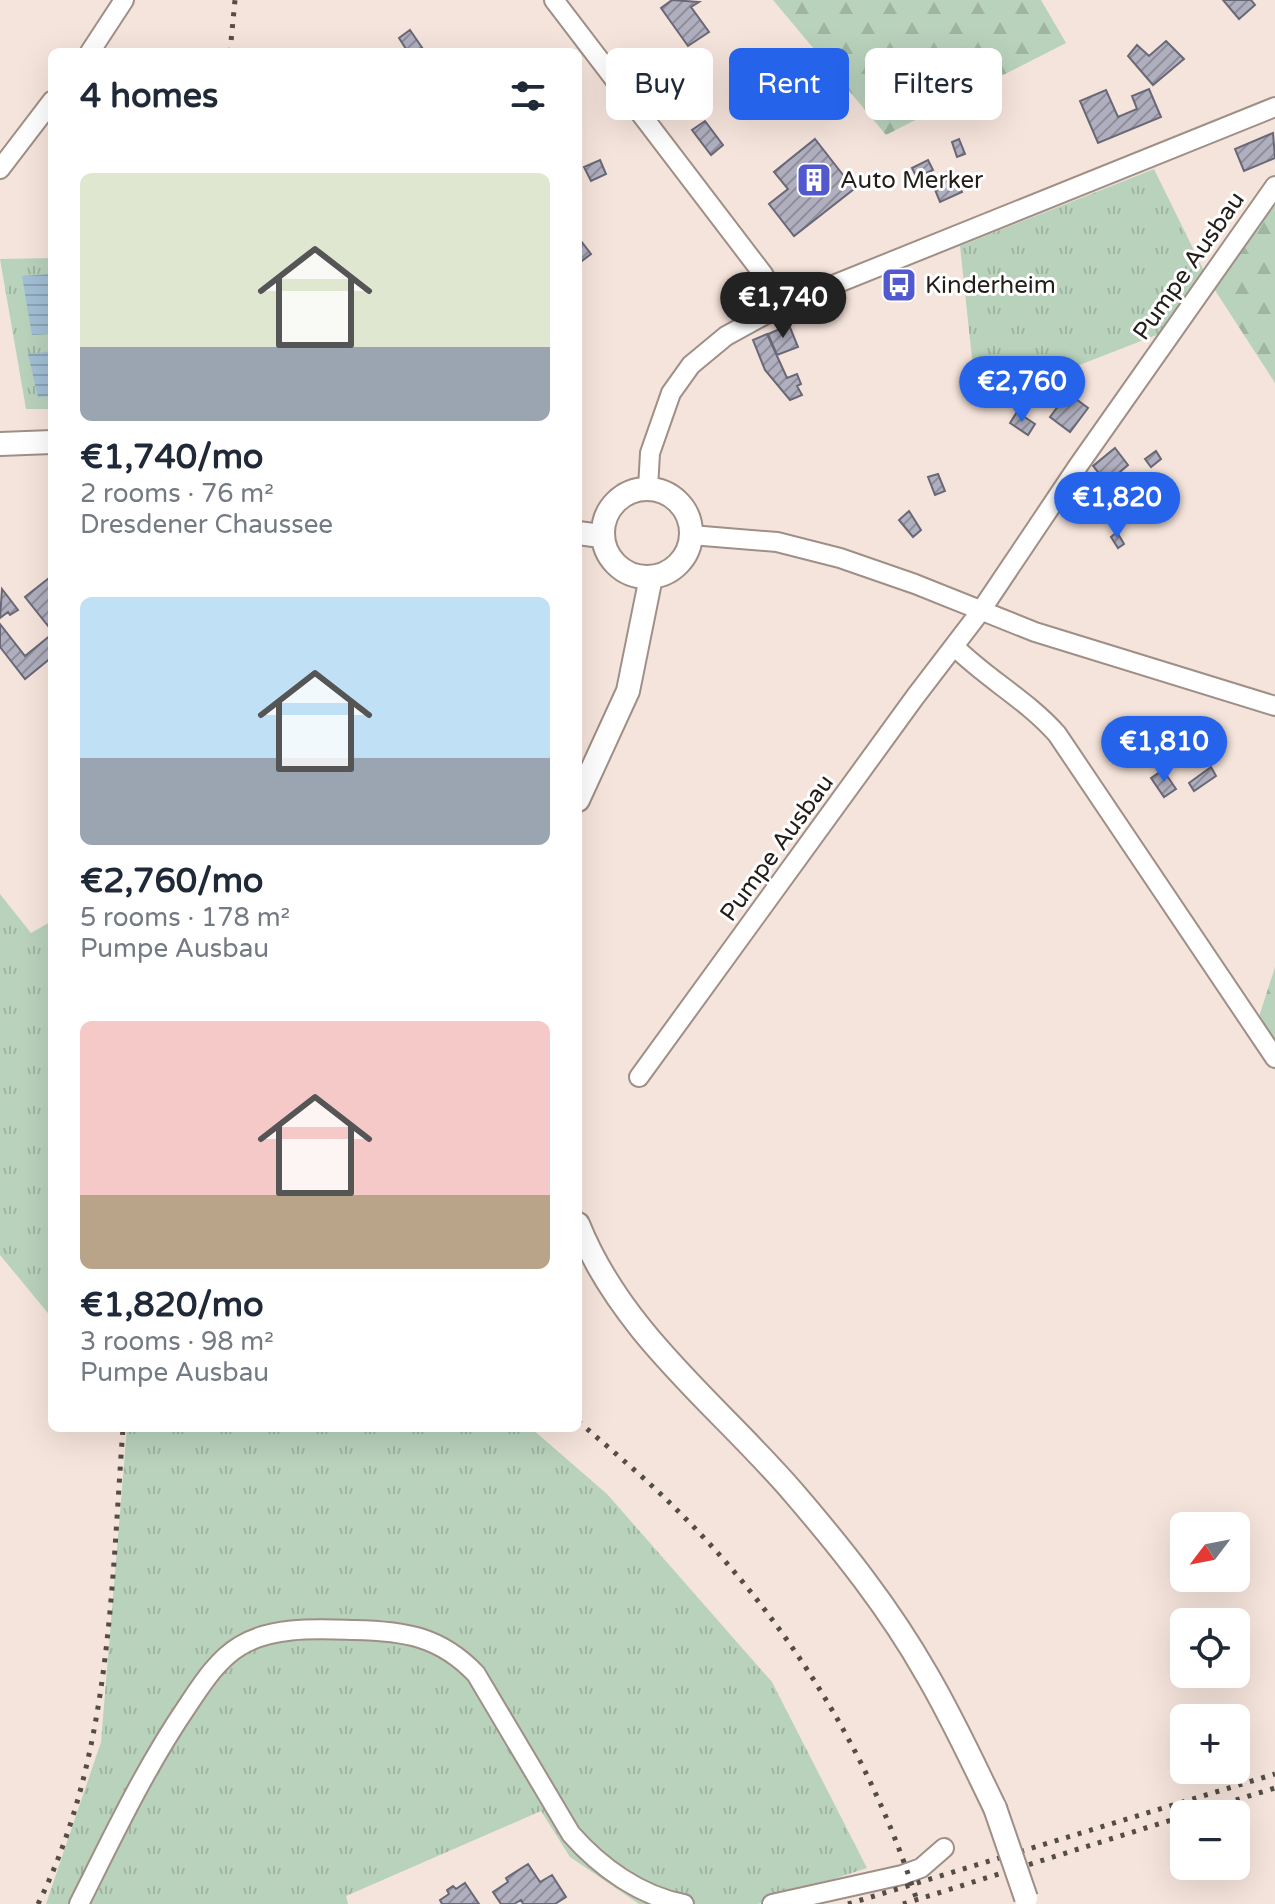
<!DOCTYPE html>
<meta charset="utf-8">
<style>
:root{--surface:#fff;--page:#f2f2f3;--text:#1f2937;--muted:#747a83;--accent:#2563eb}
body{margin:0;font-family:"Varela Round",sans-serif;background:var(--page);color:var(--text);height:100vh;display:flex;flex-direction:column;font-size:30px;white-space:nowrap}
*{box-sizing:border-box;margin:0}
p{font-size:26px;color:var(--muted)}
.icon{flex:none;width:44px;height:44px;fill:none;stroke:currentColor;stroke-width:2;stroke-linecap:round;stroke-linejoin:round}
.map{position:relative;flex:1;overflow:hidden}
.sheet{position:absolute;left:48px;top:48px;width:534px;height:1384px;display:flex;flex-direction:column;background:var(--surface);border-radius:12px;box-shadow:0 8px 32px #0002}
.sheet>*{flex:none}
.hud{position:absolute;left:606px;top:48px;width:548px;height:72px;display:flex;gap:16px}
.needle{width:52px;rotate:238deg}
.controls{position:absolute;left:1170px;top:1512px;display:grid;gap:16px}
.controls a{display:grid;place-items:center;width:80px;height:80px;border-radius:12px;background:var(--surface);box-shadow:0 8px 32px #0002;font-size:40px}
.price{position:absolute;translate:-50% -68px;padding:0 18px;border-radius:28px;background:var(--accent);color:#fff;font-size:26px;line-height:52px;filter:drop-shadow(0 2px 4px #0008)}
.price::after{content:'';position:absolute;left:50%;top:48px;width:24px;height:18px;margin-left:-12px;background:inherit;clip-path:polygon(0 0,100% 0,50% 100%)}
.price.on{background:#222;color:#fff}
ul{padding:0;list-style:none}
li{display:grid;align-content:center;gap:16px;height:424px;padding:0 32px}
li span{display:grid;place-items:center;height:248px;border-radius:12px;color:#555}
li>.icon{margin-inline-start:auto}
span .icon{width:144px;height:144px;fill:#fffc;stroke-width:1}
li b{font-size:34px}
h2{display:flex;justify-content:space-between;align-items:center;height:96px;padding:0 32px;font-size:34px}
.tag{padding:0 28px;border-radius:12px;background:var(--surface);box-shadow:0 8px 32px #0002;font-size:28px;line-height:72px}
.tag.on{background:var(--accent);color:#fff}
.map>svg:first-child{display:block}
.grass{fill:url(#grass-tufts)}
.forest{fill:url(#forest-firs)}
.water{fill:url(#water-rules)}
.building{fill:url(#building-hatch);stroke:#696876;stroke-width:2}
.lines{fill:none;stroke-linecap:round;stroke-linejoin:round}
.minor-casing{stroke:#9f8f86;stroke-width:22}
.major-casing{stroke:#9f8f86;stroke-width:26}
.minor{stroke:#fff;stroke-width:18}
.major{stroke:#fff;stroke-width:22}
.rail{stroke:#544c47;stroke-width:5;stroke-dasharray:4 8;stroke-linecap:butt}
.major-bridge-casing{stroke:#9f8f86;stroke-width:26;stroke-linecap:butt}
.major-bridge{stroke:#fff;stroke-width:22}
.labels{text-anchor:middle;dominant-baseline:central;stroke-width:6;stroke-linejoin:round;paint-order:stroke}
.poi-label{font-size:24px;fill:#231d19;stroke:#fff;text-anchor:start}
.street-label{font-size:24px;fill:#231d19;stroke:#fff}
</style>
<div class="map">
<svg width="1275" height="1904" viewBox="0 0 1275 1904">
<defs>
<pattern id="grass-tufts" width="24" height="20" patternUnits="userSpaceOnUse" patternTransform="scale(2)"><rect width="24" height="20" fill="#b9d2bc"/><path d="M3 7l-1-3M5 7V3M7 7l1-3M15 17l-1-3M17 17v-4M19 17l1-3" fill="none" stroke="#9fb4a1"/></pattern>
<pattern id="forest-firs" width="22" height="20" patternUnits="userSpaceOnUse" patternTransform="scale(2)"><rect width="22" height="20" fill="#b9d2bc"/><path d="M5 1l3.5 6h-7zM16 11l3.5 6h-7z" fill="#9fb4a1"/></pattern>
<pattern id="water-rules" width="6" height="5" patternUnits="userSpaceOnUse" patternTransform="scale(2)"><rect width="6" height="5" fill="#a2bfd5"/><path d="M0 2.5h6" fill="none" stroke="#8ba4b6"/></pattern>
<pattern id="building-hatch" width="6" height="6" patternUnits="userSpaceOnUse" patternTransform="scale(2)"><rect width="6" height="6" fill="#b0afbf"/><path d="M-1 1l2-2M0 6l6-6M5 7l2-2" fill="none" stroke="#8f8e9a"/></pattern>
</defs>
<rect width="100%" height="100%" fill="#f5e4db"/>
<path class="grass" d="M1154,169L1209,281L1159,334L977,405L960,246Z
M52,258V409H26L0,259Z
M0,894L31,933L52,921V1318L0,1255Z
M127,1428H531L607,1494L772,1682L867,1868L758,1904H639L570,1857L541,1811L346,1896L348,1904H46L101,1742Z"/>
<path class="forest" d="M773,0H1041L1066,43L886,135Z
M1275,186V383L1209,281Z
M1275,967V1044L1258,1020Z"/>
<path class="water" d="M52,274V334L32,335L22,276Z
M52,351V396L38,397L28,354Z"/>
<path class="building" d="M672,0L699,2L691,7L709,32L688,46L661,8Z
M1223,0H1251L1255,5L1239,19Z
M410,30L425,52H408L399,38Z
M1166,41L1184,59L1153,85L1128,56L1137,45L1149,56Z
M813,84L820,93L810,100L804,91Z
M1149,89L1161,117L1098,143L1080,101L1106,90L1118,117L1137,109L1132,96Z
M705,121L723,145L711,155L692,130Z
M1273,133L1275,158L1244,171L1235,149Z
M815,139L854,189L794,236L769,204L788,189L774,172Z
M959,139L965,154L957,157L952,142Z
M600,160L606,174L591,181L584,167Z
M928,160L933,170L924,174L929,184L922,188L912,168Z
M952,170L962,192L940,202L931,180Z
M578,237L591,254L578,264Z
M789,325L798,347L777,355L768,334Z
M767,334L787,378L797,374L801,384L797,386L802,395L790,400L765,370L753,340Z
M1068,393L1088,408L1070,432L1050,417Z
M1017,412L1035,424L1028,435L1010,423Z
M1115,448L1128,465L1107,483L1093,466Z
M1156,451L1161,459L1151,467L1145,459Z
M938,474L945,491L935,495L928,477Z
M1148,479L1160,493L1123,524L1111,510Z
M909,511L921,530L913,537L899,520Z
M1117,532L1124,544L1118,548L1111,537Z
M49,578L52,581V631L25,597Z
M2,589L18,610L10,615L8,612L0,618Z
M0,624L25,656L52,634V657L25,679L0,647Z
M1185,729L1198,747L1174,763L1162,744Z
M1211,767L1216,776L1194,791L1189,783Z
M1163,770L1176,789L1164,797L1151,778Z
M528,1864L540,1882L552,1875L566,1897L555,1904H523L521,1900L514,1904H501L493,1892L508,1882L506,1878Z
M465,1883L479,1904H442L440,1900L449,1894L447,1890L453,1886L456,1889Z"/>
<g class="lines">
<defs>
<path id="minor" d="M554,0L763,274L781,306
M90,52L124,0
M0,169L52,101
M648,488L650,453L671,393L691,365L726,336L781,306L1275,107
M691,535L777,542L840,558L915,584L1035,632L1275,706
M955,647C987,679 1027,700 1057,734L1275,1058
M639,1077L915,697L980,612L1078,466L1275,186
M79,1904C113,1836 145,1768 188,1705C202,1684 218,1659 240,1646C272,1626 318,1629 354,1630C404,1631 440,1636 476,1674L571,1834C600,1867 640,1896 684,1904
M772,1904L902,1875L921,1868L944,1848"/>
<path id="major" d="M0,444L52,442
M603 533a44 44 0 1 1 88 0a44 44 0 1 1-88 0Z
M578,533L601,536
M578,800L628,691L651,577
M578,1224C622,1334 718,1405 793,1492C842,1549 889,1608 926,1673C952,1717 973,1763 995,1808"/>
</defs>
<use href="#minor" class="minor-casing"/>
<use href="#major" class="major-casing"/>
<use href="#minor" class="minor"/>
<use href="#major" class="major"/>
<path class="rail" d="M230,52L235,0
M578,1421C610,1449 644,1477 674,1507C785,1616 872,1755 918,1904
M1190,1814L1275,1788
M38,1904C111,1757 111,1588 123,1428
M848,1904L1275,1774
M903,1904L1184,1816"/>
<defs>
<path id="major-bridge" d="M995,1808L1026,1898"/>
</defs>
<use href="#major-bridge" class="major-bridge-casing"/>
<use href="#major-bridge" class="major-bridge"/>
</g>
<defs>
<symbol id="building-square" viewBox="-11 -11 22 22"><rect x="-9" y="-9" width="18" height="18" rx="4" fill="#5259cf" stroke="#fff"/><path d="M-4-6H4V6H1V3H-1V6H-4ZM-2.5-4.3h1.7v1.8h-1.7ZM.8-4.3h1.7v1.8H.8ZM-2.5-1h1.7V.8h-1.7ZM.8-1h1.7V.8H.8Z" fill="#fff"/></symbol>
<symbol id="bus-square" viewBox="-11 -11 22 22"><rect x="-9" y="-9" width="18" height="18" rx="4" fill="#5259cf" stroke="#fff"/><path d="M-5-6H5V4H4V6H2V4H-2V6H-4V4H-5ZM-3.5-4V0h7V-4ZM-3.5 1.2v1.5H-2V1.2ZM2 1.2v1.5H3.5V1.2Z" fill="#fff"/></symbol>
</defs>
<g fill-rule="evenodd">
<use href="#building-square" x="794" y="160" width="40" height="40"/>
<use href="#bus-square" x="879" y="265" width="40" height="40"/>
</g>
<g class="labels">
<g class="poi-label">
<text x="840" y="180">Auto Merker</text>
<text x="925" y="285">Kinderheim</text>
</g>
<g class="street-label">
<text transform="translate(1189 266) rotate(-55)">Pumpe Ausbau</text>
<text transform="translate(777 848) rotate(-54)">Pumpe Ausbau</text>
</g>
</g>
</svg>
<div class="controls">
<a><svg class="needle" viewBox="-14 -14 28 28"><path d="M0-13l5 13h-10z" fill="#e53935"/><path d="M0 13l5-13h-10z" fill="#747a83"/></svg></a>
<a><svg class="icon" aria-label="locate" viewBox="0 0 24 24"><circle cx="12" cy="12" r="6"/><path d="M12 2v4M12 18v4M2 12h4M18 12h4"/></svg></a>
<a>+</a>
<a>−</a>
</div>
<b class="price on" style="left:783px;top:340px">€1,740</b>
<b class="price" style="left:1022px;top:424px">€2,760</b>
<b class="price" style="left:1117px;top:540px">€1,820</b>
<b class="price" style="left:1164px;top:784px">€1,810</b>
<div class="hud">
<a class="tag">Buy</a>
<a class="tag on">Rent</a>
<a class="tag">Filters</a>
</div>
<section class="sheet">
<h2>4 homes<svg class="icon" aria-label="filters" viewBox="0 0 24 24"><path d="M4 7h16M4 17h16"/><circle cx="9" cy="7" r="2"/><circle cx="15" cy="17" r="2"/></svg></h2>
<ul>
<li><span style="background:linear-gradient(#dfe7d0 70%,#9aa5b1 0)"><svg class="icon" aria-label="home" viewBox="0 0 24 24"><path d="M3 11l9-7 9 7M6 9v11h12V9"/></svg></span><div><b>€1,740/mo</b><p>2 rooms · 76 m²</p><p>Dresdener Chaussee</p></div></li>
<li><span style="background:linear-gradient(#bfe0f5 65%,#9aa5b1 0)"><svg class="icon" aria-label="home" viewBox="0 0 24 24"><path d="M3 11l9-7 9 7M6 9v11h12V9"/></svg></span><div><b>€2,760/mo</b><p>5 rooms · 178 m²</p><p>Pumpe Ausbau</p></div></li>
<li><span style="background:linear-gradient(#f6c9c9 70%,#b9a48a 0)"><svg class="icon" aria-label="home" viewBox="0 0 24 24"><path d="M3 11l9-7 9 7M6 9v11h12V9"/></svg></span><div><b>€1,820/mo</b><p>3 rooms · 98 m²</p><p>Pumpe Ausbau</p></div></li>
</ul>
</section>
</div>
